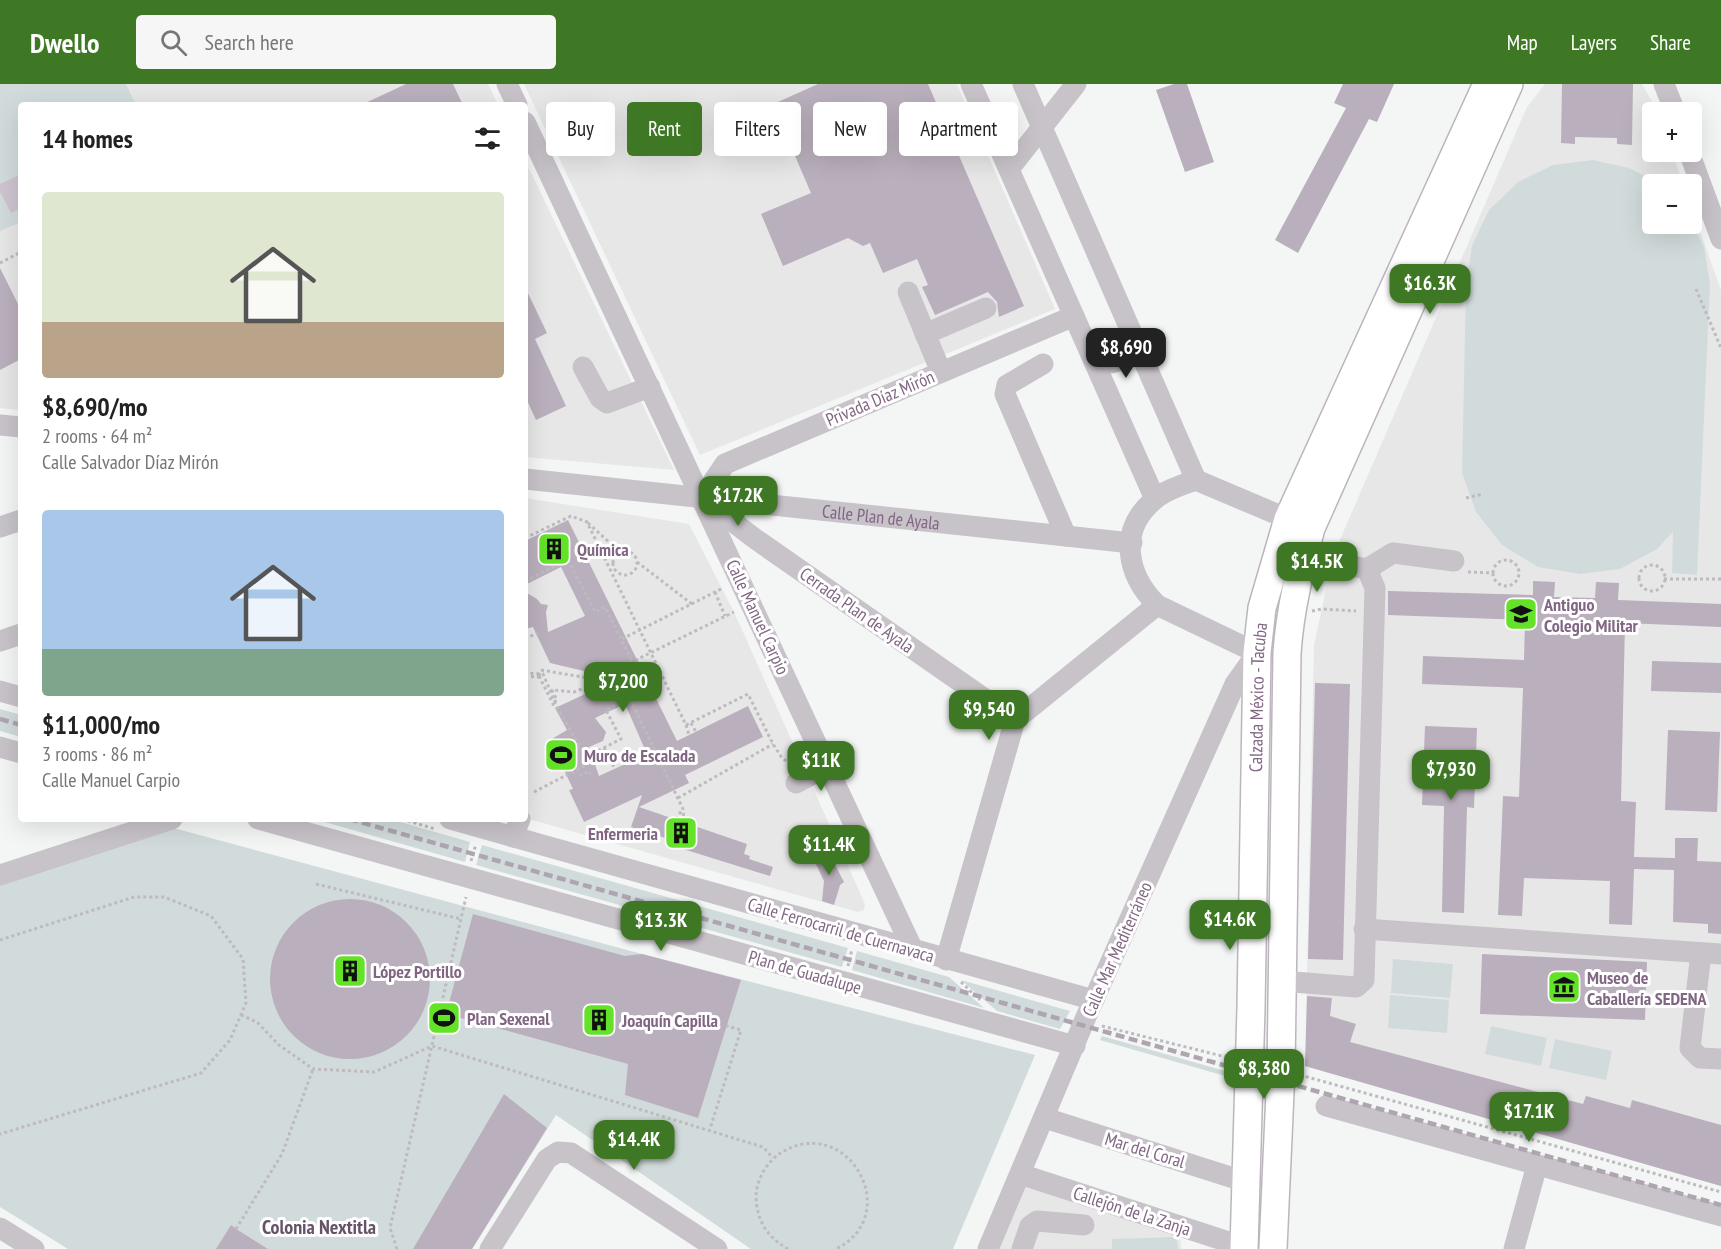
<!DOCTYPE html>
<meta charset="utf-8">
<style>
:root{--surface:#fff;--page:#f6f6f6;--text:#222;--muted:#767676;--accent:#3f7825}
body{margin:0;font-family:"PT Sans Narrow",sans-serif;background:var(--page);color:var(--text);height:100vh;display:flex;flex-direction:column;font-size:22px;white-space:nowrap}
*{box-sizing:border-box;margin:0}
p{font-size:20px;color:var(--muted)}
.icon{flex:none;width:33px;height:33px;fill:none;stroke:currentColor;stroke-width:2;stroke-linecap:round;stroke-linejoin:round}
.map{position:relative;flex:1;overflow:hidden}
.side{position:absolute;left:18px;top:18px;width:510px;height:720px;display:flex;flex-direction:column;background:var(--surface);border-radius:6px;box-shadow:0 6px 24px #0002}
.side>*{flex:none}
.banner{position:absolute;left:546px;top:18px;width:570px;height:54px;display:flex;gap:12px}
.controls{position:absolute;left:1642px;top:18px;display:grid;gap:12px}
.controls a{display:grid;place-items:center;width:60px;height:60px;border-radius:6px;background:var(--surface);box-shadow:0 6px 24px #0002;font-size:30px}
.price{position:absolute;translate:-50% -51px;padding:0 14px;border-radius:12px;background:var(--accent);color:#fff;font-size:20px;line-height:39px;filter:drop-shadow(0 2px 3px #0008)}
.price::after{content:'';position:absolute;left:50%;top:36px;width:18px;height:14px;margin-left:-9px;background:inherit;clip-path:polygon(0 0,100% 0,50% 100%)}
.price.active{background:#222;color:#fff}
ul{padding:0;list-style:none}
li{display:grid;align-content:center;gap:12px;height:318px;padding:0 24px}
li span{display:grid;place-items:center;height:186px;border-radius:6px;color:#555}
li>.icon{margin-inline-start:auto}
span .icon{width:108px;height:108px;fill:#fffc;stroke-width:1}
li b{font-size:26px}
h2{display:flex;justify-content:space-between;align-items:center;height:72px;padding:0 24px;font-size:26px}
.tag{padding:0 21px;border-radius:6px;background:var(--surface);box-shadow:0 6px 24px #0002;font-size:21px;line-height:54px}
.tag.active{background:var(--accent);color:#fff}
header{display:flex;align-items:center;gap:36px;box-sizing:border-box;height:84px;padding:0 30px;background:var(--accent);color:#fff}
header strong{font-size:28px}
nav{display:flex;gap:33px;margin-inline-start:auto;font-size:21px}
.search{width:420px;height:54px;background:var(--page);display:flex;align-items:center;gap:15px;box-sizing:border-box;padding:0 21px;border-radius:6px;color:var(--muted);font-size:22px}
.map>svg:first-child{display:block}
.built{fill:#e7e7e8}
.green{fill:#d2dbdb}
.water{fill:#cec4d1}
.building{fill:#baafbc;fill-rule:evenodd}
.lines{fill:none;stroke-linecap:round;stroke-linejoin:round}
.major-casing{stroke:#bcb5bd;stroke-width:30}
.path{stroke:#bebabf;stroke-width:3;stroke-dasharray:3 3;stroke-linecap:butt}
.minor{stroke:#c8c2c9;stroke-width:21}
.major{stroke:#fff;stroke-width:27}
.rail{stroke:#aea5b0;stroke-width:4.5;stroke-dasharray:9 4.5;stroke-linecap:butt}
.path-bridge{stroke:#bebabf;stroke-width:3;stroke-dasharray:3 3;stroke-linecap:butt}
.labels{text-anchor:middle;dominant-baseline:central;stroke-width:6;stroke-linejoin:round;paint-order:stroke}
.street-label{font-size:18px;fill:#816684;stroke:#fff}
.poi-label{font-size:18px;font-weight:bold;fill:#816684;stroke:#fff;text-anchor:start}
.neighbourhood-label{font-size:20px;font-weight:bold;fill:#675369;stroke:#fff}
</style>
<header>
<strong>Dwello</strong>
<div class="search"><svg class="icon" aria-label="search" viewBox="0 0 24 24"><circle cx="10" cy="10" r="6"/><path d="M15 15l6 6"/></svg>Search here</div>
<nav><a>Map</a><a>Layers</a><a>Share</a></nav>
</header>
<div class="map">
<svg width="1721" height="1165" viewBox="0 0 1721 1165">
<rect width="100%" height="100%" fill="#f3f6f5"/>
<path class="built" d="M0,0H488L498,21H21V326L0,324Z
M524,0H957L1055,225L700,371Z
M1545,0H1642L1658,28H1653V68H1672L1683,100H1653V140H1692V125L1721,206V1102L1305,982L1314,561L1327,500L1339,458L1527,23Z
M525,76L674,386L525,373Z
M525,414L689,440L734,528L865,820L864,826L858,828L525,734Z
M1029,1095L1180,1147L1181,1165H998Z"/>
<path class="green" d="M0,0H126L136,21H21V138L0,147Z
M1593,76L1629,84L1660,100H1653V140L1692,138L1704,163L1710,200L1697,491L1672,489L1673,448L1657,465L1620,485L1580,490L1538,483L1502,461L1476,428L1462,389L1466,202L1472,162L1489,126L1518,98L1553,81Z
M0,625L21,631V653L0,647Z
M314,735H390L470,758L465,778Z
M155,739L642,870L1035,971L953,1165H751L556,1031L472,1165H68L0,1123V798Z
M482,761L848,864L842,883L476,781Z
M857,867L949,893L984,924L852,886Z
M1393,875L1453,880L1450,914L1391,909Z
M961,896L1070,927L1060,945L997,927Z
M1390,911L1449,916L1447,949L1388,944Z
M1491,942L1547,954L1541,982L1485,970Z
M1102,952L1225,987V992L1100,956Z
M1555,955L1612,967L1606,996L1549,984Z
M1177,1153L1178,1165H1112V1155Z"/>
<path class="water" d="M21,90V124L11,129L0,108V100Z"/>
<path class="building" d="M406,0H453L463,21H361Z
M818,0H928L1024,222L999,233L997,218L988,208L935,231L922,203L928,201L917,175L883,189L870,159L863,162L848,154L783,182L761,130L811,109L782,42L779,44L769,22Z
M1174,0H1187L1214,78L1185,88L1156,6Z
M1343,0H1394L1377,38L1369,35L1298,169L1275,156L1346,24L1334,19Z
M1562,0H1633L1632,61L1617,60V54L1575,53V60L1561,59Z
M0,184L21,226V275L0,286Z
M525,203L547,249L535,255L566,322L536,336L525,312Z
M568,436L677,657L748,622L763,653L685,691L689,699L639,723L747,760L744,770L750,772L749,775L773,783L770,792L667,760L668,755L631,743L642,711L584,738L569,706L573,705L550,656L567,646L555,624L618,595L550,579L533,543L525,545V508L537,515L541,520L548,521L546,528L548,548L585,532L561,483L525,501V457ZM625,620L647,670L599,692L589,663L603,657L606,648L595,634Z
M1533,497L1555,498L1554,513L1595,514L1596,498L1619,499L1618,516L1721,520V543L1625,539L1621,717L1636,718L1634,773L1675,774V754H1698L1697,777L1721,778V850L1708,849V840L1673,838L1674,786L1634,785L1632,841L1609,840L1610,797L1524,794L1522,832L1498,831L1503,712L1519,713L1523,604L1422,600L1423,572L1524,576L1525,536L1388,531V507L1533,511Z
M1652,577L1721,579V609L1651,607Z
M1315,599L1350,600L1343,876L1308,875Z
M1425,642L1477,644L1474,724L1467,723L1464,829L1442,828L1444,722L1422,721Z
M1668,646L1720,648L1717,728L1665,726Z
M827,765L844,798L840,801L834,821L822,817L824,797L812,772Z
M270 895a80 80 0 1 1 160 0a80 80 0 1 1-160 0Z
M473,830L625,872L642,870L741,896L698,1034L625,1011L628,980L446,930Z
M1482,870L1647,878L1645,936L1480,930Z
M1307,912L1332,914L1330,932L1356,940L1350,958L1583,1020L1586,1012L1630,1024L1632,1016L1721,1041V1102L1305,982Z
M504,1010L547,1044L472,1165H413Z
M231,1141L236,1145L268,1165H216Z"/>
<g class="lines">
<defs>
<g id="major">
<path id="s2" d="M1244,1165L1251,924L1257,569L1262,524L1288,435L1487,0"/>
<path d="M1273,1165L1281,986L1287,569C1290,525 1300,486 1311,444L1509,0"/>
</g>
</defs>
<use href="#major" class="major-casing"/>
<path class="path" d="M0,179L21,168
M1696,205L1721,264
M1466,414L1483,410
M588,439L620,468
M525,454L571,432L587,438L686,641L748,610L773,660L782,674L793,682
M613 479a12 12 0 1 1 24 0a12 12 0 1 1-24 0Z
M1493 489a13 13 0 1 1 26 0a13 13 0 1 1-26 0Z
M637,478L692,520
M1639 494a13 13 0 1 1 26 0a13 13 0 1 1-26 0Z
M1468,488L1493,489
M1664,495H1721
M525,497L568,476L595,528L605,523L647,607L606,626L621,655L586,673L557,623L543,590L525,589
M715,508L725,532
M1312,527L1322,525L1356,527
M525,555L539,548L540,551
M622,555L723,504
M541,586L589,594
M525,592L539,593
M539,592L555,624
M594,600L599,594L734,528
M630,615L683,725L684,738
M554,618L557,616L552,606L574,608L594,600L589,594V588
M691,639L696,648
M686,641L689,651
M604,664L615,685
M579,692L589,687L590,691
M534,708L592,678L589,672
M678,714L773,660
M402,735L435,745
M676,735L682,726
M471,777L476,760
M316,800L461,835
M0,856L134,813H164L211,832L243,875L246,919L230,956L201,989L0,1050
M848,882L852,865
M961,898L980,916
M241,931L257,938L279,961L313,985L374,988L432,962L763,1063L773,1074
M1102,942L1230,974
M1300,991L1721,1108
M709,1048L741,946L727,942
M236,1145L282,1070L313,985
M397,1165L390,1144L466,813
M788,1165C767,1153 757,1137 756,1113C756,1097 766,1079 779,1070C846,1026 906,1130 836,1165"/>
<g class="minor">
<path d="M507,0L517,21"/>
<path d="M971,0L1155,415"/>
<path d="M1023,0L1196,396"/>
<path d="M1664,0L1675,28"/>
<path d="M525,38L913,866"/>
<path d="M1689,68L1721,155"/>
<path d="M1009,85L1076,0"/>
<path d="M908,208L941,288"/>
<path d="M925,250L986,224"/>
<path d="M1094,276C1112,283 1128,277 1134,258"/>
<path d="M1043,280L1007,301L1005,310L1066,452"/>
<path d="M583,283L600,314L607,319L650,303"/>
<path d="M0,341L21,343"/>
<path id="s1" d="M525,395L1132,459"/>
<path d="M0,443L21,436"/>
<path d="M1367,485L1393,469L1454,477"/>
<path d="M0,557L21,550"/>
<path d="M0,607L21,613"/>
<path d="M1015,636L754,454L702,414L725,380L1074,232"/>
<path d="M0,663L21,669"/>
<path d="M796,699L828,682"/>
<path d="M258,735L1075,962"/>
<path d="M450,735L1094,916"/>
<path d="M513,753L520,735"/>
<path d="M0,791L172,735"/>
<path d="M1364,845L1721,870"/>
<path d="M1701,869L1690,964L1700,974L1721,975"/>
<path d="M946,876L1015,636L1157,521"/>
<path d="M1281,897L1356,903L1364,896L1375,504L1367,485L1303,472"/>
<path d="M1326,1022L1721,1132"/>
<path d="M1045,1034L1246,1098"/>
<path d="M1020,1090L1244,1163"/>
<path d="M0,1144L34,1165"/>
<path d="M490,1165L547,1075L558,1068L571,1069L717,1165"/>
<path d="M988,1165L1086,933L1235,600L1257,569L1157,521C1127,491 1117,447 1154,416C1165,406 1182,401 1196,396L1288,435"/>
<path d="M1022,1165L1030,1142L1037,1137L1084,1141"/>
<path d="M1514,1165L1537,1081"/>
</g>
<use href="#major" class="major"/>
<path class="rail" d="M0,635L21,641
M349,735L1721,1121"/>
<path class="path-bridge" d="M539,592L541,586"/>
</g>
<defs>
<symbol id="building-square" viewBox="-11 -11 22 22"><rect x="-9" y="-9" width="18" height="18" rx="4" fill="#63e228" stroke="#fff"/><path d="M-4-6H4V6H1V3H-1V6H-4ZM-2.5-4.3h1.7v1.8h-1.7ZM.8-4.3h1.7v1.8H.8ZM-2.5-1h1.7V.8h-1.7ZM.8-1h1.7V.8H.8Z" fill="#111"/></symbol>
<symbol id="university-square" viewBox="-11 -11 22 22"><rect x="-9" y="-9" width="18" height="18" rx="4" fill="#63e228" stroke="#fff"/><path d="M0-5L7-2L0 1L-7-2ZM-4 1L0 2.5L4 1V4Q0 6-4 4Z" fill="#111"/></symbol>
<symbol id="stadium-square" viewBox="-11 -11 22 22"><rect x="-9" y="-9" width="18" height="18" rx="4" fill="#63e228" stroke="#fff"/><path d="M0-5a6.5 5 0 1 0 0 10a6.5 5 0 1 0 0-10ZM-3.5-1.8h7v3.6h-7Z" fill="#111"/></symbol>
<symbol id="museum-square" viewBox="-11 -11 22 22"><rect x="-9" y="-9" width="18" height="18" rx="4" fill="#63e228" stroke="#fff"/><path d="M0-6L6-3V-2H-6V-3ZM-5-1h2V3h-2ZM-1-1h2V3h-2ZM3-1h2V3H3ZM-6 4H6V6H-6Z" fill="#111"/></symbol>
</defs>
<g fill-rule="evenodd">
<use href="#building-square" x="535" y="446" width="38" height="38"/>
<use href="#university-square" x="1502" y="511" width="38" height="38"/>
<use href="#stadium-square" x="542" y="652" width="38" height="38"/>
<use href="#building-square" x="662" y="730" width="38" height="38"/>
<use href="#building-square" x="331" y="868" width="38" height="38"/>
<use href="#museum-square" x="1545" y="884" width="38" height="38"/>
<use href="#stadium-square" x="425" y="915" width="38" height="38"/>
<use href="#building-square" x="580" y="917" width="38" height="38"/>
</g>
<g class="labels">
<g class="street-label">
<text transform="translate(880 314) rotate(-23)">Privada Díaz Mirón</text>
<text stroke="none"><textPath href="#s1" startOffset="358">Calle Plan de Ayala</textPath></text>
<text transform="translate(857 526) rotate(35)">Cerrada Plan de Ayala</text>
<text transform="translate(758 533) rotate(65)">Calle Manuel Carpio</text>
<text stroke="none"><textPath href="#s2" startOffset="552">Calzada México - Tacuba</textPath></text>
<text transform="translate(841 846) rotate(16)">Calle Ferrocarril de Cuernavaca</text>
<text transform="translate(1117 865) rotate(-66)">Calle Mar Mediterráneo</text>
<text transform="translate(805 888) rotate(16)">Plan de Guadalupe</text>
<text transform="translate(1145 1066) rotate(17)">Mar del Coral</text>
<text transform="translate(1132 1127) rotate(18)">Callejón de la Zanja</text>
</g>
<g class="poi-label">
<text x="577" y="465">Química</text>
<text x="1544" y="520">Antiguo<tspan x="1544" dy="21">Colegio Militar</tspan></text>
<text x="584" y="671">Muro de Escalada</text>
<text x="658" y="749" text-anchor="end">Enfermeria</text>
<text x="373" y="887">López Portillo</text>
<text x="1587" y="893">Museo de<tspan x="1587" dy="21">Caballería SEDENA</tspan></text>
<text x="467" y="934">Plan Sexenal</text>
<text x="622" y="936">Joaquín Capilla</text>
</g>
<g class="neighbourhood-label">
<text x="319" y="1143">Colonia Nextitla</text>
</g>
</g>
</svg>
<div class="controls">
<a>+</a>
<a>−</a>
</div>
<b class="price" style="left:1430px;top:231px">$16.3K</b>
<b class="price active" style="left:1126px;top:295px">$8,690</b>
<b class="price" style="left:738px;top:443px">$17.2K</b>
<b class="price" style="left:1317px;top:509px">$14.5K</b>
<b class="price" style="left:623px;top:629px">$7,200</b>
<b class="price" style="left:989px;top:657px">$9,540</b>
<b class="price" style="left:821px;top:708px">$11K</b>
<b class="price" style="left:1451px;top:717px">$7,930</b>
<b class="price" style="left:829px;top:792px">$11.4K</b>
<b class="price" style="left:1230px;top:867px">$14.6K</b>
<b class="price" style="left:661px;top:868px">$13.3K</b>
<b class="price" style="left:1264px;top:1016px">$8,380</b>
<b class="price" style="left:1529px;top:1059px">$17.1K</b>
<b class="price" style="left:634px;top:1087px">$14.4K</b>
<div class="banner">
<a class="tag">Buy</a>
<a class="tag active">Rent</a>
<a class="tag">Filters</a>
<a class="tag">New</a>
<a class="tag">Apartment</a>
</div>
<section class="side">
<h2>14 homes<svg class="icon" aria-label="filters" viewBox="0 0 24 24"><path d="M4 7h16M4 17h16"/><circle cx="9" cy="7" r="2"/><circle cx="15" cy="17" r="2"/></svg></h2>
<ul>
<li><span style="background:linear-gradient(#dfe7d0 70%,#b9a48a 0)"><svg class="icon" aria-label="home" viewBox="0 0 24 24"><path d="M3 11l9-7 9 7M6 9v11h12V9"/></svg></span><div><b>$8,690/mo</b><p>2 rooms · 64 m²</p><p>Calle Salvador Díaz Mirón</p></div></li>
<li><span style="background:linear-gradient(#a9c7e8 75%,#7fa58c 0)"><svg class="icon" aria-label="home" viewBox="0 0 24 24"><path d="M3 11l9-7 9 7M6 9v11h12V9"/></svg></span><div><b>$11,000/mo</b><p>3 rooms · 86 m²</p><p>Calle Manuel Carpio</p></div></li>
</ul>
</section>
</div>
